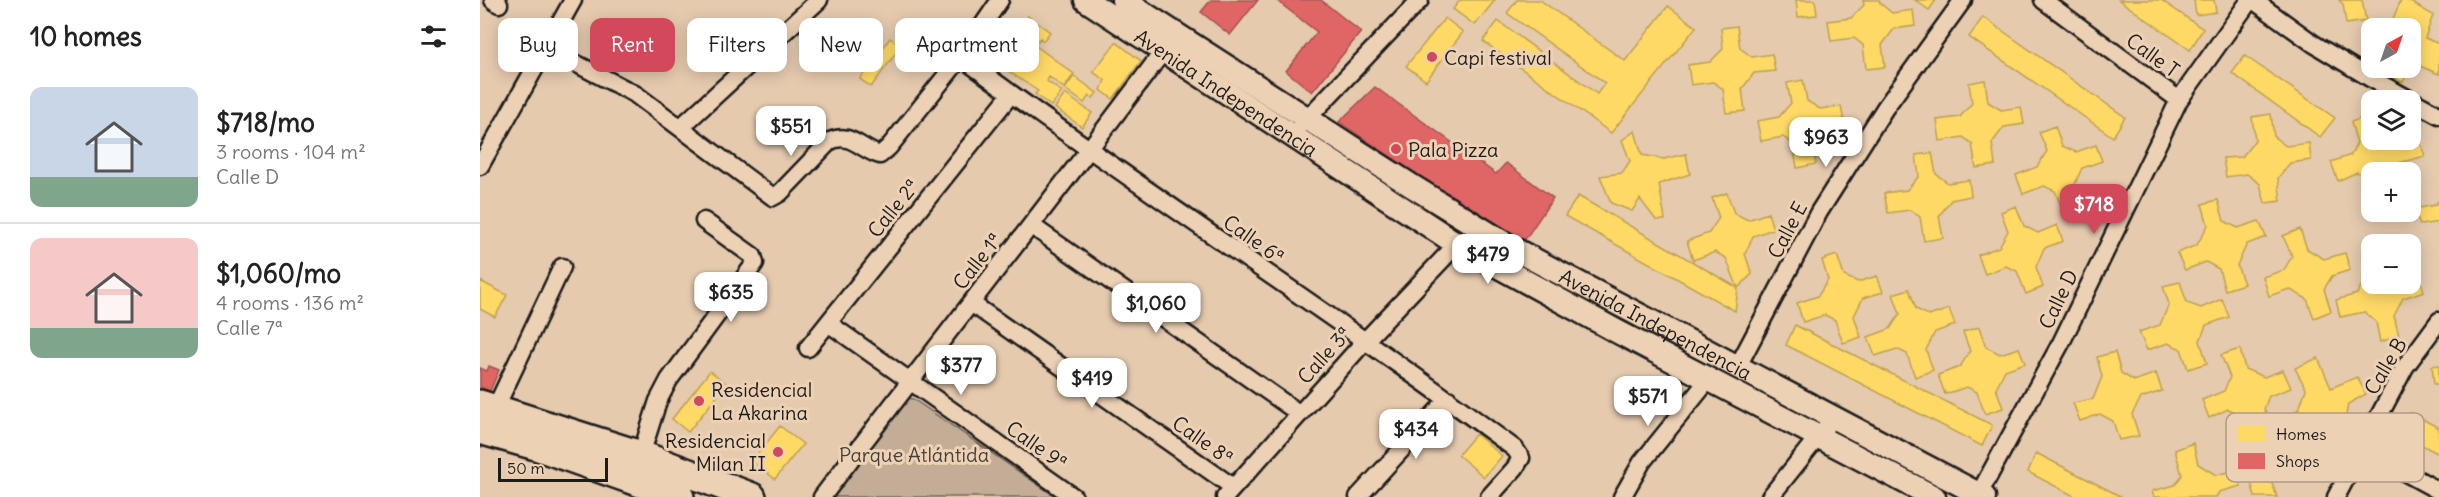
<!DOCTYPE html>
<meta charset="utf-8">
<style>
:root{--surface:#fff;--page:#f2f2f2;--text:#222;--muted:#767676;--line:#e0e0e0;--accent:#d1495b}
body{margin:0;font-family:Delius,sans-serif;background:var(--page);color:var(--text);height:100vh;display:flex;flex-direction:column;font-size:22px;white-space:nowrap}
*{box-sizing:border-box;margin:0}
p{font-size:20px;color:var(--muted)}
.icon{flex:none;width:33px;height:33px;fill:none;stroke:currentColor;stroke-width:2;stroke-linecap:round;stroke-linejoin:round}
.map{position:relative;flex:1;overflow:hidden}
.panel{display:flex;flex-direction:column;background:var(--surface);width:480px}
.panel>*{flex:none}
.hud{position:absolute;left:18px;top:18px;width:570px;height:54px;display:flex;gap:12px}
.needle{width:39px;rotate:40deg}
.tools{position:absolute;left:1881px;top:18px;display:grid;gap:12px}
.tools a{display:grid;place-items:center;width:60px;height:60px;border-radius:12px;background:var(--surface);box-shadow:0 3px 15px #0003;font-size:30px}
.scale{position:absolute;left:18px;bottom:15px;width:110px;box-sizing:border-box;padding-left:6px;border:3px solid #1c1c1c;border-top:0;font-size:16px;line-height:21px;white-space:nowrap;color:#1c1c1c;-webkit-text-stroke:4px #edd1b4;paint-order:stroke}
.price{position:absolute;translate:-50% -51px;padding:0 14px;border-radius:12px;background:#fff;color:#222;font-size:20px;line-height:39px;filter:drop-shadow(0 2px 3px #0008)}
.price::after{content:'';position:absolute;left:50%;top:36px;width:18px;height:14px;margin-left:-9px;background:inherit;clip-path:polygon(0 0,100% 0,50% 100%)}
.price.on{background:var(--accent);color:#fff}
ul{padding:0;list-style:none}
li{display:flex;align-items:center;gap:18px;height:150px;padding:0 30px}
li+li{border-top:2px solid var(--line)}
li span{display:grid;place-items:center;flex:none;width:168px;height:120px;border-radius:12px;color:#555}
li>.icon{margin-inline-start:auto}
span .icon{width:72px;height:72px;fill:#fffc;stroke-width:1}
li b{font-size:26px}
h2{display:flex;justify-content:space-between;align-items:center;height:72px;padding:0 30px;font-size:26px}
.chip{padding:0 21px;border-radius:12px;background:var(--surface);box-shadow:0 3px 15px #0003;font-size:21px;line-height:54px}
.chip.on{background:var(--accent);color:#fff}
main{display:flex;flex:1;min-height:0}
.map>svg:first-child{display:block}
.green{fill:#c3ad96;stroke:#706459;stroke-width:1.5}
.homes{fill:#ffd966;stroke:#bba050;stroke-width:1.5}
.shops{fill:#e06666;stroke:#a55050;stroke-width:1.5}
.lines{fill:none;stroke-linecap:round;stroke-linejoin:round}
.minor-casing{stroke:#1c1c1c;stroke-width:21}
.secondary-casing{stroke:#1c1c1c;stroke-width:27}
.trunk-casing{stroke:#1c1c1c;stroke-width:32}
.minor{stroke:#edd1b4;stroke-width:16}
.secondary{stroke:#edd1b4;stroke-width:22}
.trunk{stroke:#edd1b4;stroke-width:27}
.poi-dot{fill:#d1495b;stroke:#edd1b4;stroke-width:2}
.labels{text-anchor:middle;dominant-baseline:central;stroke-width:6;stroke-linejoin:round;paint-order:stroke}
.street-label{font-size:20px;fill:#1c1c1c;stroke:#edd1b4}
.poi-label{font-size:20px;fill:#1c1c1c;stroke:#edd1b4;text-anchor:start}
.park-label{font-size:20px;fill:#46403a;stroke:#edd1b4}
.key{fill:#edd1b4;stroke:#ae9b86;stroke-width:1.5}
.key-label{font-size:16px;fill:#1c1c1c}
</style>
<main>
<section class="panel">
<h2>10 homes<svg class="icon" aria-label="filters" viewBox="0 0 24 24"><path d="M4 7h16M4 17h16"/><circle cx="9" cy="7" r="2"/><circle cx="15" cy="17" r="2"/></svg></h2>
<ul>
<li><span style="background:linear-gradient(#c9d6e8 75%,#7fa58c 0)"><svg class="icon" aria-label="home" viewBox="0 0 24 24"><path d="M3 11l9-7 9 7M6 9v11h12V9"/></svg></span><div><b>$718/mo</b><p>3 rooms · 104 m²</p><p>Calle D</p></div></li>
<li><span style="background:linear-gradient(#f6c9c9 75%,#7fa58c 0)"><svg class="icon" aria-label="home" viewBox="0 0 24 24"><path d="M3 11l9-7 9 7M6 9v11h12V9"/></svg></span><div><b>$1,060/mo</b><p>4 rooms · 136 m²</p><p>Calle 7ª</p></div></li>
</ul>
</section>
<div class="map">
<svg width="1959" height="497" viewBox="0 0 1959 497">
<rect width="100%" height="100%" fill="#e5caae"/>
<filter id="ink" filterUnits="userSpaceOnUse"><feTurbulence type="fractalNoise" baseFrequency=".0167" numOctaves="2"/><feDisplacementMap in="SourceGraphic" scale="12" xChannelSelector="R" yChannelSelector="G"/><feConvolveMatrix kernelMatrix="1 2 1 2 8 2 1 2 1" color-interpolation-filters="sRGB"/></filter>
<g filter="url(#ink)">
<path class="green" d="M427,398L433,399L576,497H345Z"/>
<path class="homes" d="M980,0H1015L995,25L973,9Z
M1037,0H1060L1145,61L1188,6L1216,27L1131,133L1003,41L1018,21L1117,94L1125,83L1027,13Z
M1316,0H1335L1337,15L1318,17Z
M1383,0H1399L1400,3L1412,13L1433,10L1435,26L1414,29L1402,45L1405,67L1386,69L1383,45L1374,38L1351,41L1348,21L1371,18L1384,5Z
M1435,0H1456L1449,10Z
M1639,0H1681L1723,29L1710,50Z
M1714,0H1734L1736,12L1716,15Z
M1859,0H1882L1886,21L1866,24L1863,4Z
M1921,0H1927L1953,15L1945,38L1959,44V74L1933,63L1923,82L1892,68H1930V28H1909Z
M548,16L570,32L563,41L560,38L558,41L545,31L547,29L541,26Z
M1503,17L1645,117L1633,137L1489,37Z
M965,18L983,32L946,81L926,66Z
M1257,26L1260,48L1272,57L1292,54L1295,71L1274,73L1262,89L1265,111L1246,113L1243,89L1233,82L1211,85L1208,65L1230,62L1243,49L1241,28Z
M410,38L421,46L391,87L380,79Z
M545,38L594,74L584,88L569,77L567,81L582,92L571,106L555,94L558,91L525,69L533,58L537,60L539,57L534,53Z
M636,42L661,61L633,99L621,90L625,80L613,72Z
M1765,56L1855,118L1840,137L1752,73Z
M594,76L617,93L613,98L609,96L604,103L585,89Z
M1323,80L1327,101L1340,109L1361,106L1364,122L1343,126L1332,143L1336,164L1317,168L1313,144L1303,137L1281,141L1277,121L1299,117L1311,103L1307,83Z
M1505,80L1508,102L1521,110L1541,107L1544,124L1524,127L1512,143L1515,165L1496,168L1492,144L1483,137L1460,141L1457,120L1480,117L1492,103L1489,83Z
M585,94L612,113L602,127L575,108Z
M1791,114L1794,137L1806,146L1829,143L1831,160L1810,163L1798,178L1801,201L1785,203L1780,184L1767,174L1746,177L1743,158L1762,157L1775,140L1772,117Z
M1889,116L1892,140H1901L1914,146L1939,138L1945,156L1919,163L1915,172H1892V179L1877,172L1858,181L1851,162L1871,155L1877,143L1871,122Z
M1575,126L1582,146L1596,152L1616,145L1622,161L1602,168L1594,186L1602,207L1584,213L1575,191L1564,186L1543,194L1536,175L1557,167L1567,151L1559,132Z
M1155,131L1162,155L1184,159L1206,154L1210,174L1179,184L1185,220H1176L1160,199L1152,211L1131,203L1120,176L1142,173L1150,161L1142,140Z
M1452,153L1456,174L1468,183L1489,180L1491,196L1471,200L1459,216L1463,238L1444,241L1440,217L1430,210L1408,213L1404,193L1427,190L1439,176L1436,155Z
M1247,193L1254,213L1268,220L1288,213L1293,229L1273,236L1265,254L1272,274L1258,288L1246,258L1235,252L1213,260L1207,241L1229,233L1239,218L1232,198Z
M1098,196L1258,288L1255,311L1085,216Z
M1738,200L1744,221L1758,228L1779,221L1786,237L1767,244L1757,265L1764,284L1745,290L1739,269L1726,262L1705,270L1697,253L1717,245L1728,225L1722,204Z
M1959,200V222L1940,225L1934,209L1955,205Z
M1536,206L1544,226L1558,233L1577,225L1583,241L1564,248L1556,267L1563,287L1546,294L1537,271L1526,266L1505,274L1498,255L1519,247L1528,231L1521,212Z
M1820,229L1827,249L1844,259L1865,253L1870,270L1852,276L1844,289L1851,311L1834,318L1827,299L1809,289L1789,296L1783,277L1804,270L1812,256L1803,236Z
M1892,252V284H1930V275L1938,273L1944,291L1923,298L1914,316L1919,336L1900,342L1896,322L1884,312L1860,317L1856,300L1877,294L1888,273L1882,254Z
M1357,255L1364,276L1378,282L1397,276L1403,292L1383,298L1374,316L1381,337L1363,343L1355,320L1345,315L1323,322L1317,303L1338,296L1348,280L1342,260Z
M0,281L27,295L15,317L0,309Z
M1700,282L1707,303L1721,308L1742,299L1749,317L1726,325L1720,341L1727,363L1708,369L1701,349L1688,343L1667,350L1659,332L1680,325L1689,304L1683,286Z
M1429,289L1436,309L1449,316L1469,309L1475,325L1455,332L1446,350L1453,370L1435,377L1427,354L1417,349L1395,356L1388,337L1410,329L1420,314L1413,294Z
M1315,325L1512,425L1502,446L1306,345Z
M1499,327L1506,347L1520,354L1539,348L1545,363L1525,370L1516,388L1523,408L1505,414L1497,392L1487,387L1465,394L1458,375L1480,367L1490,351L1483,332Z
M1760,349L1765,369L1784,377L1803,370L1811,388L1789,396L1784,409L1794,428L1774,437L1768,418L1748,409L1729,418L1722,400L1744,391L1750,377L1741,355Z
M1635,352L1641,373L1654,381L1676,373L1682,391L1661,398L1652,414L1659,436L1639,440L1633,421L1620,414L1600,421L1593,403L1613,399L1622,377L1617,357Z
M1838,358L1851,388L1877,377L1886,394L1868,404L1865,421L1876,441L1853,449L1846,430L1830,425L1811,436L1802,419L1819,409L1826,389L1815,368Z
M1959,365V384H1954L1952,366Z
M230,371L247,384L208,432L192,419Z
M1931,413L1959,428V454L1921,434Z
M300,426L323,444L295,479L272,461Z
M996,434L1022,456L1004,477L978,455Z
M1713,443L1718,464L1736,475L1757,470L1761,486L1739,492L1736,497H1674L1672,491L1695,485L1702,475L1695,450Z
M1556,453L1642,497H1596L1548,472Z
M1790,478L1797,497H1775L1771,482Z"/>
<path class="shops" d="M731,0H778L750,35L721,12Z
M796,0H841L881,32L832,92L806,71L837,32Z
M895,87L1016,174L1026,163L1073,198L1042,244L859,122Z
M9,366L19,370L10,391L0,387V368L7,371Z"/>
<g class="lines">
<defs>
<path id="minor" d="M13,0L19,4
M1563,0L1699,100
M1773,0L1834,44L1890,78L1959,115
M68,49L155,94L293,197L300,193L350,141C370,131 381,150 400,155L409,147L481,57L520,0
M481,57C663,192 854,314 1035,449L1041,458L1035,468L1009,497
M821,125L940,0
M201,127L339,0
M0,166L93,0
M552,226L820,414
M491,303L753,487
M348,323L594,497
M328,348L531,94
M1258,366L1339,212L1405,108L1483,0
M15,409L82,267
M1882,449L1959,491
M161,455L178,401L189,380L275,263L273,256L224,221
M1499,494L1581,343L1699,100L1770,0
M342,497C455,347 572,201 684,50
M745,497L885,341L977,244
M878,497L968,399
M1142,497L1162,462L1229,379
M1290,497L1345,428
M1856,497L1925,367L1959,321"/>
<g id="secondary">
<path id="s1" d="M606,0L977,244L1138,332L1454,497"/>
<path id="s2" d="M643,0L932,186L1034,249L1504,497"/>
</g>
<path id="trunk" d="M0,404L161,455L272,497
M0,430L56,446L200,497"/>
</defs>
<use href="#minor" class="minor-casing"/>
<use href="#secondary" class="secondary-casing"/>
<use href="#trunk" class="trunk-casing"/>
<use href="#minor" class="minor"/>
<use href="#secondary" class="secondary"/>
<use href="#trunk" class="trunk"/>
</g>
</g>
<g class="poi-dot">
<circle cx="952" cy="57" r="6"/>
<circle cx="916" cy="149" r="6"/>
<circle cx="219" cy="401" r="6"/>
<circle cx="298" cy="452" r="6"/>
</g>
<g class="labels">
<g class="street-label">
<text transform="translate(1673 55) rotate(36)">Calle T</text>
<text stroke="none"><textPath href="#s1" startOffset="168">Avenida Independencia</textPath></text>
<text transform="translate(413 208) rotate(-51)">Calle 2ª</text>
<text transform="translate(1307 230) rotate(-62)">Calle E</text>
<text transform="translate(774 239) rotate(35)">Calle 6ª</text>
<text transform="translate(497 261) rotate(-52)">Calle 1ª</text>
<text transform="translate(1578 299) rotate(-64)">Calle D</text>
<text stroke="none"><textPath href="#s2" startOffset="624">Avenida Independencia</textPath></text>
<text transform="translate(844 355) rotate(-48)">Calle 3ª</text>
<text transform="translate(1905 366) rotate(-59)">Calle B</text>
<text transform="translate(723 440) rotate(35)">Calle 8ª</text>
<text transform="translate(557 445) rotate(35)">Calle 9ª</text>
</g>
<g class="poi-label">
<text x="964" y="57">Capi festival</text>
<text x="928" y="149">Pala Pizza</text>
<text x="231" y="389">Residencial<tspan x="231" dy="23">La Akarina</tspan></text>
<text x="286" y="440" text-anchor="end">Residencial<tspan x="286" dy="23">Milan II</tspan></text>
</g>
<g class="park-label">
<text x="434" y="454">Parque Atlántida</text>
</g>
</g>
<rect x="1746" y="413" width="198" height="69" rx="9" class="key"/>
<rect x="1758" y="426" width="27" height="16" fill="#ffd966"/>
<rect x="1758" y="453" width="27" height="16" fill="#e06666"/>
<g class="key-label">
<text x="1796" y="440">Homes</text>
<text x="1796" y="467">Shops</text>
</g>
</svg>
<div class="tools">
<a><svg class="needle" viewBox="-14 -14 28 28"><path d="M0-13l5 13h-10z" fill="#e53935"/><path d="M0 13l5-13h-10z" fill="#767676"/></svg></a>
<a><svg class="icon" aria-label="layers" viewBox="0 0 24 24"><path d="M12 4l9 5-9 5-9-5zM3 14l9 5 9-5"/></svg></a>
<a>+</a>
<a>−</a>
</div>
<div class="scale">50 m</div>
<b class="price" style="left:311px;top:157px">$551</b>
<b class="price" style="left:1346px;top:168px">$963</b>
<b class="price on" style="left:1614px;top:235px">$718</b>
<b class="price" style="left:1008px;top:285px">$479</b>
<b class="price" style="left:251px;top:323px">$635</b>
<b class="price" style="left:676px;top:334px">$1,060</b>
<b class="price" style="left:481px;top:396px">$377</b>
<b class="price" style="left:612px;top:409px">$419</b>
<b class="price" style="left:1168px;top:427px">$571</b>
<b class="price" style="left:936px;top:460px">$434</b>
<div class="hud">
<a class="chip">Buy</a>
<a class="chip on">Rent</a>
<a class="chip">Filters</a>
<a class="chip">New</a>
<a class="chip">Apartment</a>
</div>
</div>
</main>
